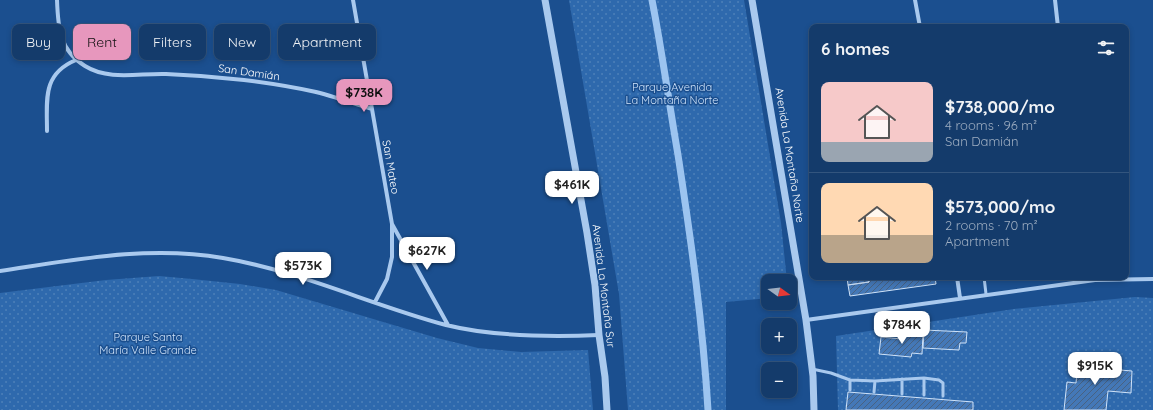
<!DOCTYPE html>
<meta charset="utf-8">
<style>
:root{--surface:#143b6b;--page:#214673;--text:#f1f3f6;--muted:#9dadc1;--line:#33557e;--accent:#e797bd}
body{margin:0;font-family:Quicksand,sans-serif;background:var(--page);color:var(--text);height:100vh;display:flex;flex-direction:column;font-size:15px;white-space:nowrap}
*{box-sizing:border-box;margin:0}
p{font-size:13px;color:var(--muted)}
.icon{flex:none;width:22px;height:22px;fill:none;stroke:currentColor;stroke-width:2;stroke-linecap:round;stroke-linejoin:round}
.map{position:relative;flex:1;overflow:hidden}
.drawer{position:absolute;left:809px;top:24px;width:320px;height:256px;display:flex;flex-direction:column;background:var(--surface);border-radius:8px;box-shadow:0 2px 6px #0003,0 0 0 1px var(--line)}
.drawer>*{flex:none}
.hud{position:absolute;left:12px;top:24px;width:380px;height:36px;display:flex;gap:8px}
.needle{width:26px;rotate:105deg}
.tools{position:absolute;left:761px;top:274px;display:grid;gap:8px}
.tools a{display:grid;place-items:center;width:36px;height:36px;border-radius:8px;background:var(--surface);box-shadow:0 2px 6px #0003,0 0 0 1px var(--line);font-size:20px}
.price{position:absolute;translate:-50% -34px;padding:0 9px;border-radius:8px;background:#fff;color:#222;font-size:13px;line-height:26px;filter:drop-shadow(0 1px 2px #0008)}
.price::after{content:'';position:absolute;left:50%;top:24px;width:12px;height:9px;margin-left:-6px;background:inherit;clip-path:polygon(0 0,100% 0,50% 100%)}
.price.active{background:var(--accent);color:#111}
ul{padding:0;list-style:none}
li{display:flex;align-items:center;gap:12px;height:100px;padding:0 12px}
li+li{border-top:1px solid var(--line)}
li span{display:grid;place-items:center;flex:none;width:112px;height:80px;border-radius:8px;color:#555}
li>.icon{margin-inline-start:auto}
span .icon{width:48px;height:48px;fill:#fffc;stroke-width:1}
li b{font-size:17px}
h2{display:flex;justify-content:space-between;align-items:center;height:48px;padding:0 12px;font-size:17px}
.tag{padding:0 14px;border-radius:8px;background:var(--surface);box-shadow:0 2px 6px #0003,0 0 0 1px var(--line);font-size:14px;line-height:36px}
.tag.active{background:var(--accent);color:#111}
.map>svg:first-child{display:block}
.park{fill:url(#park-dots)}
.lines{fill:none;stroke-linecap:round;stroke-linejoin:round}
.stream{stroke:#9cc4f0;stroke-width:7}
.building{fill:url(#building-hatch);stroke:#cfe3fa}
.service{stroke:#a9c9ee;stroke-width:3}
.minor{stroke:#a9c9ee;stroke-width:4}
.tertiary{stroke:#a9c9ee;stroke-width:7}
.labels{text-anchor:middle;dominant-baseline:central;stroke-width:3;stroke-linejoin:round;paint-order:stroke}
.street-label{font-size:11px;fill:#fff;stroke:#1b4f8f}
.park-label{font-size:11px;fill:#cfe3fa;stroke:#1b4f8f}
</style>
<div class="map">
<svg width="1153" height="410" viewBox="0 0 1153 410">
<defs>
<pattern id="park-dots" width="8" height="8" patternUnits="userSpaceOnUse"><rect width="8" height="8" fill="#2e69ad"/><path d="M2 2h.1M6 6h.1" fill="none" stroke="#4d80b9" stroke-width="1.8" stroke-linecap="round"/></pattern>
<pattern id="building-hatch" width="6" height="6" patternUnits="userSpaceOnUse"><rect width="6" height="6" fill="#4478b7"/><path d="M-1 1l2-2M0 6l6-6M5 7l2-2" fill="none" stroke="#486282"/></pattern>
</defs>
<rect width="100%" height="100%" fill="#1b4f8f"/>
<path class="park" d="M569,0H744L781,223L787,281H768V298L726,302V410H628L619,294Z
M159,276L192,279L240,284L276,290L437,338L478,348L521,352L588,350L593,410H0V293L106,280Z
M1135,297L1153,298V410H838L836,336L1014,309Z"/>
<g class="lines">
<path class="stream" d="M652,0C662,51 669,103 678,155C691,240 703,325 708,410"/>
</g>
<path class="building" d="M847,277H868L869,282L848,285Z
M868,277H935L936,284L850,296L848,285L869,282Z
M924,330L967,332L966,343H960L959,350L923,348Z
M903,333L923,334L922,354L912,353L911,357L879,354L881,337L902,339Z
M1078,360L1108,362V369L1132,371L1131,393L1108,391L1106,410H1064L1067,382L1076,383Z
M848,392L973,402V410H846Z"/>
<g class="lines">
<path class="service" d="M984,277L986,294
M812,369L831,373L850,380L875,381L924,378L939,380L943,383V396
M924,378V395
M850,380V390
M874,392L875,381
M902,394V379"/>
<path class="minor" d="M57,0C58,27 59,50 85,66C109,81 139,73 166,74C192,75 218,77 244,80C268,83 293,87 316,92C335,97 353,103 372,109
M353,0L392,224L448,325
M915,0L920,27
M1055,0L1058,27
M47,131C47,100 42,74 76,60
M0,271C74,260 148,245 223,258C300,271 371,305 446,325C494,337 550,337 599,335
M957,277L960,298
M375,302L387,279L392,257V224
M806,320L1095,280L1153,279"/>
<path class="tertiary" d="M545,0L587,233L595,285L599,335L605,377L607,410
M752,0L806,320L813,376L814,410"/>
</g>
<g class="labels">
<g class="street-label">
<text transform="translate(249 72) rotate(8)">San Damián</text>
<text transform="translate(790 155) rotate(81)">Avenida La Montaña Norte</text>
<text transform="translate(391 167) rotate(80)">San Mateo</text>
<text transform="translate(604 286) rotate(83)">Avenida La Montaña Sur</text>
</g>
<g class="park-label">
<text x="672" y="87">Parque Avenida<tspan x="672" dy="13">La Montaña Norte</tspan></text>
<text x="148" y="337">Parque Santa<tspan x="148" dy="13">María Valle Grande</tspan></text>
</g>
</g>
</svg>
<div class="tools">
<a><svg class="needle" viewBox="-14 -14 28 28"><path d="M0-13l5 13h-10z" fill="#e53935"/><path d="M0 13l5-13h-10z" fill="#9dadc1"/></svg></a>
<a>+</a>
<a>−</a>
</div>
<b class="price active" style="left:364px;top:113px">$738K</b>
<b class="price" style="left:572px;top:205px">$461K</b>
<b class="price" style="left:427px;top:271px">$627K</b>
<b class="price" style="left:303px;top:286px">$573K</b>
<b class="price" style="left:902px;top:345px">$784K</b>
<b class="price" style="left:1095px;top:386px">$915K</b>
<div class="hud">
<a class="tag">Buy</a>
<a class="tag active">Rent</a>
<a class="tag">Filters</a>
<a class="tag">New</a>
<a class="tag">Apartment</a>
</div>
<section class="drawer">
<h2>6 homes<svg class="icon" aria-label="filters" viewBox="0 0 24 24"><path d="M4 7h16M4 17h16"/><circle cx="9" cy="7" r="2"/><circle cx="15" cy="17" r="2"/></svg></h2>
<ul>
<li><span style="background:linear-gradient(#f6c9c9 75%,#9aa5b1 0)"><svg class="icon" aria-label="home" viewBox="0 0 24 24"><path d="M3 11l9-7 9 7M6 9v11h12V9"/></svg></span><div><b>$738,000/mo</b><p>4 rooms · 96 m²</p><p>San Damián</p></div></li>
<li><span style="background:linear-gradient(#ffd9b3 65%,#b9a48a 0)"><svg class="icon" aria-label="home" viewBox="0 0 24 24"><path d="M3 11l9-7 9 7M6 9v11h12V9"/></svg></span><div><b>$573,000/mo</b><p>2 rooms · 70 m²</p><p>Apartment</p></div></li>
</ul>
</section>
</div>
